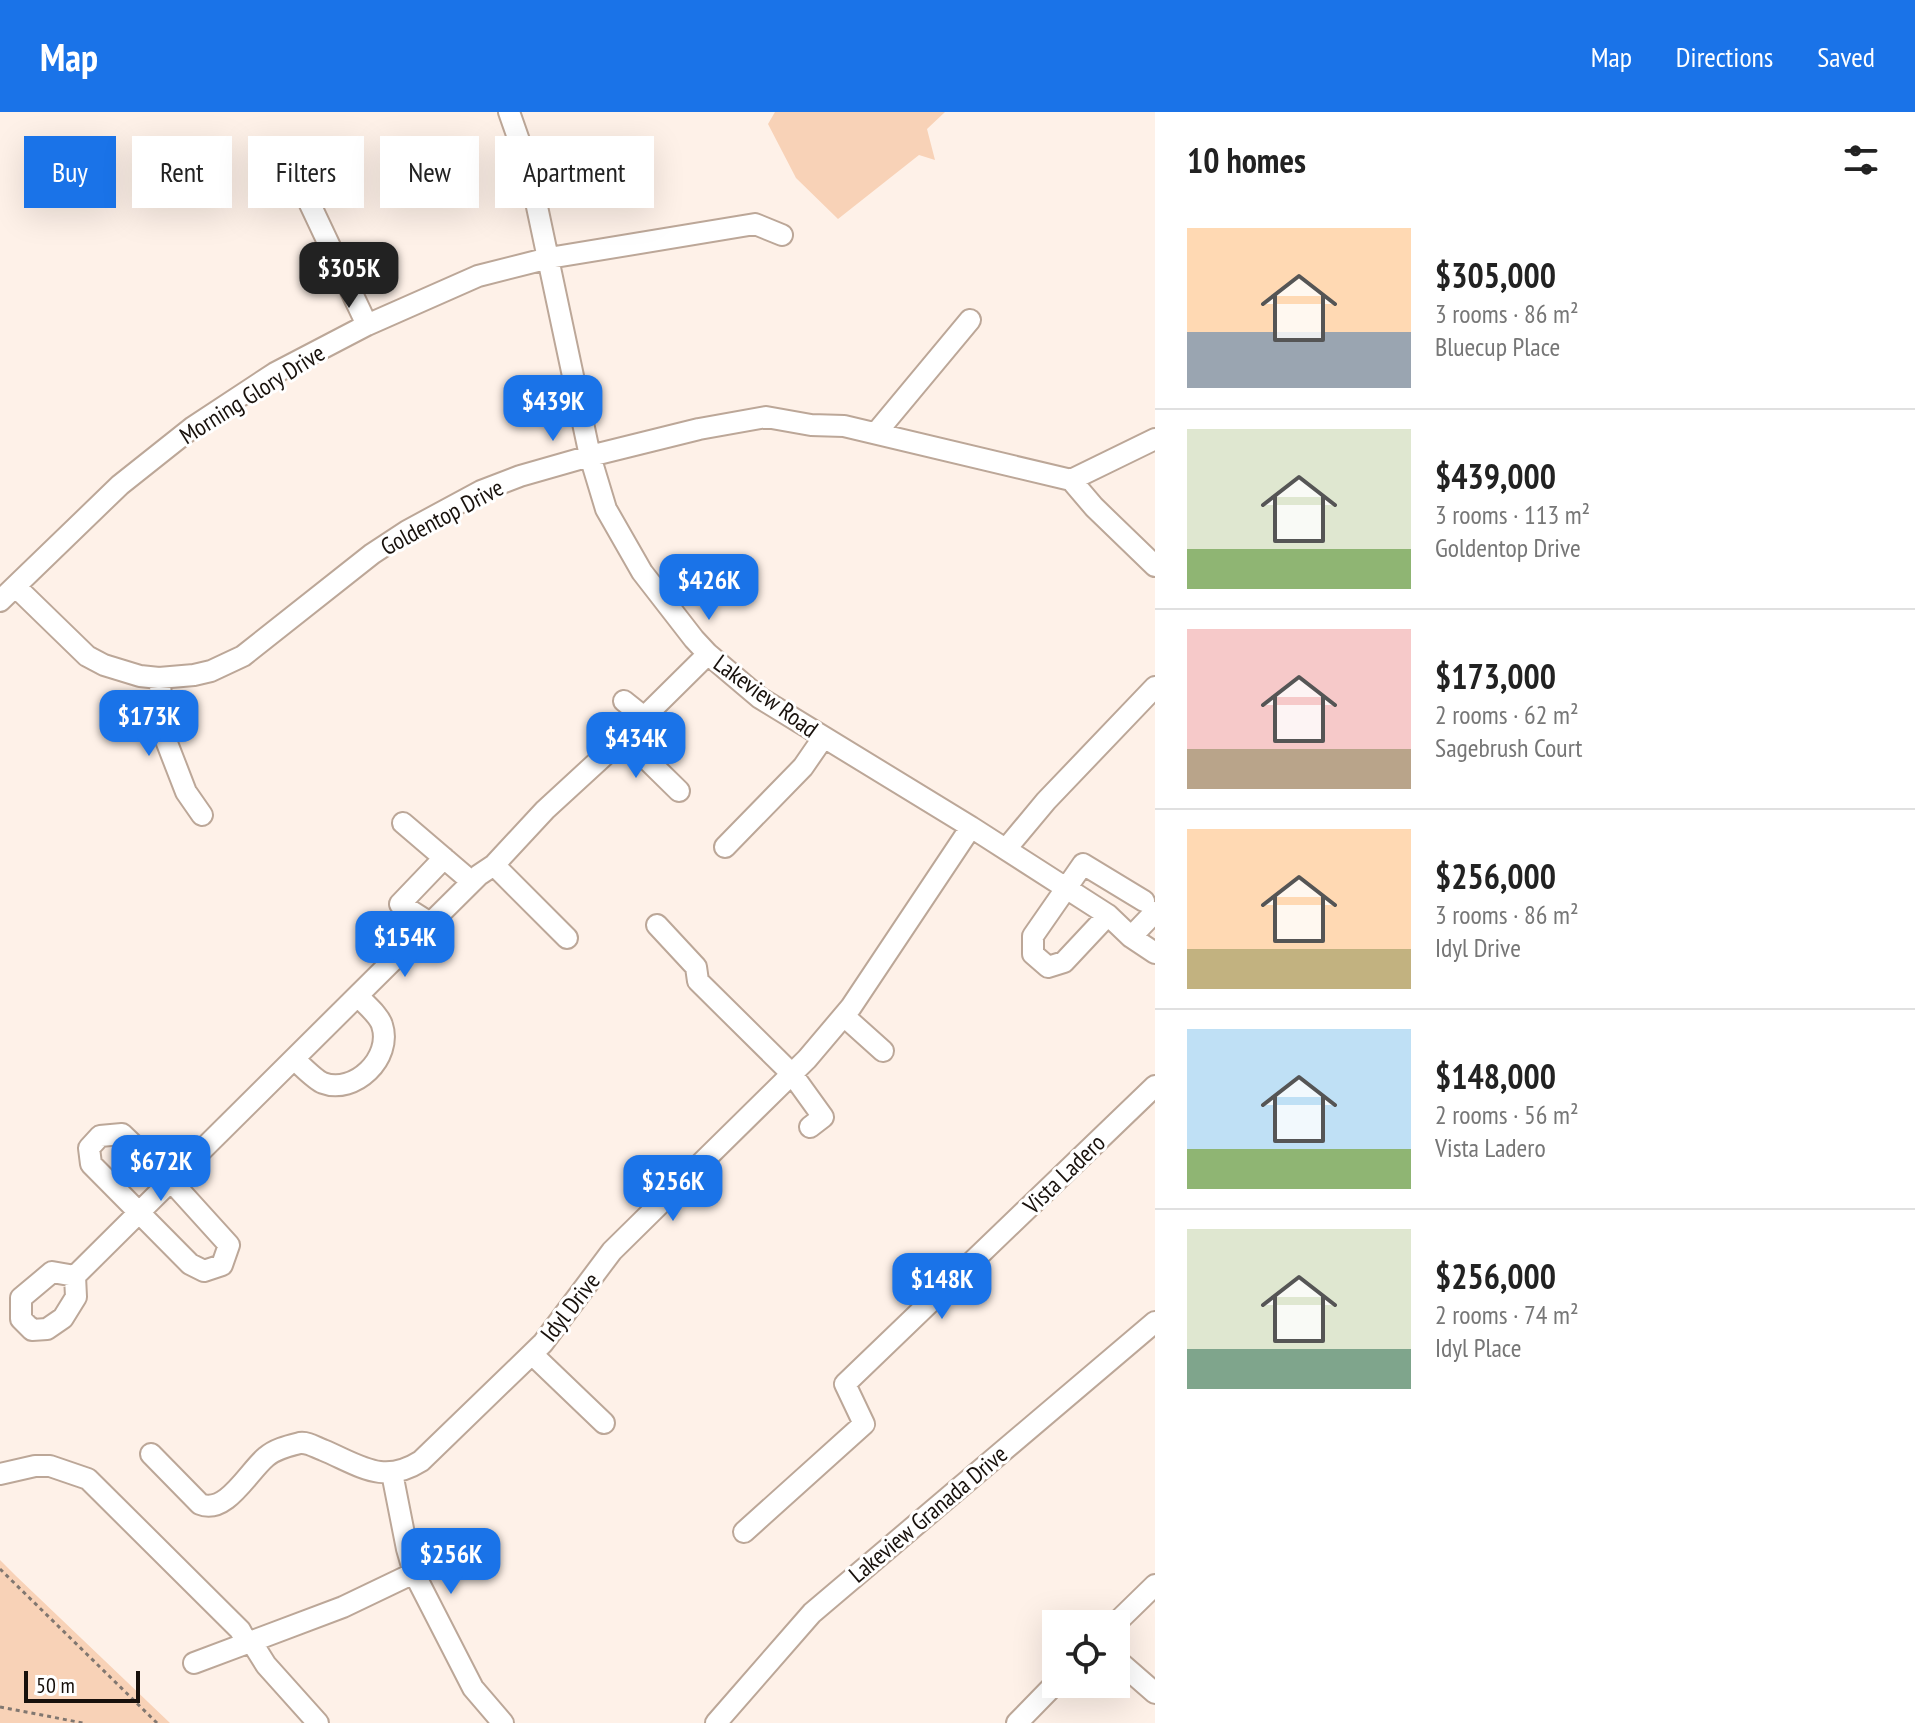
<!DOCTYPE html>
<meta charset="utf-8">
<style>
:root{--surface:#fff;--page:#f6f6f6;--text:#222;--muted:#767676;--line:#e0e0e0;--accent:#1a73e8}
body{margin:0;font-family:"PT Sans Narrow",sans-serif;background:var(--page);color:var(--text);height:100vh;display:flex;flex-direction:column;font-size:30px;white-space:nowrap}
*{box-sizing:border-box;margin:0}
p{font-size:26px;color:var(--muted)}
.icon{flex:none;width:44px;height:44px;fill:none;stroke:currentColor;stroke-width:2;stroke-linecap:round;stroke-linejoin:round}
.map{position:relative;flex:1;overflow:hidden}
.sheet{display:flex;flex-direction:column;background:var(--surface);width:760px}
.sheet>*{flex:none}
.top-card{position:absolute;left:24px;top:24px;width:760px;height:72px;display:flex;gap:16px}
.buttons{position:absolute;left:1042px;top:1498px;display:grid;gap:16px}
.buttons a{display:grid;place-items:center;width:88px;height:88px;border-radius:0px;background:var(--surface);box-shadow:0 8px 32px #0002;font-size:40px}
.scale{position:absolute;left:24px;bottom:20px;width:116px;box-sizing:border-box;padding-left:8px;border:4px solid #18110c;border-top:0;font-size:22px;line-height:28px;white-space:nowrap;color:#18110c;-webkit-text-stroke:6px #fff;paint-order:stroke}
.price{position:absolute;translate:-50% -68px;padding:0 18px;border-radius:16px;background:var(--accent);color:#fff;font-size:26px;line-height:52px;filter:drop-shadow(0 2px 4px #0008)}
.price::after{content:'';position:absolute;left:50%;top:48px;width:24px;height:18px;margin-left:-12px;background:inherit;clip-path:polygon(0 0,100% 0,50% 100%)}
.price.active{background:#222;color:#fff}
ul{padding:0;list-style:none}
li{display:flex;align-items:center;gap:24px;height:200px;padding:0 32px}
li+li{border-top:2px solid var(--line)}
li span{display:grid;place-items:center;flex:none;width:224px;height:160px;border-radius:0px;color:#555}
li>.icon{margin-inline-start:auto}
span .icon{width:96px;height:96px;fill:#fffc;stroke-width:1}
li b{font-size:34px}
h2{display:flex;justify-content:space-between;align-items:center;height:96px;padding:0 32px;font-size:34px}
.pill{padding:0 28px;border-radius:0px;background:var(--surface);box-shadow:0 8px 32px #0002;font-size:28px;line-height:72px}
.pill.active{background:var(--accent);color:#fff}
header{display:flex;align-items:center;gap:48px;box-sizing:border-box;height:112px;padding:0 40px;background:var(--accent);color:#fff}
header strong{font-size:38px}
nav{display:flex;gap:44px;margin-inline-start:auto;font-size:28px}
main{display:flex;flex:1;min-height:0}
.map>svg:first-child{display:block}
.green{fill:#f8d2b7}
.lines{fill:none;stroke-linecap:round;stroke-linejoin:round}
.minor-casing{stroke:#bca798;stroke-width:24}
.path{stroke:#817770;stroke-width:3;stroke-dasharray:4 4;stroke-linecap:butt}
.minor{stroke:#fff;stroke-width:20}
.labels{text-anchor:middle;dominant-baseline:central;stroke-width:6;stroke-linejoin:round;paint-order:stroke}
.street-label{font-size:24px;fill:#18110c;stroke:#fff}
</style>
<header>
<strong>Map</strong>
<nav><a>Map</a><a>Directions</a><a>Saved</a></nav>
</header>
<main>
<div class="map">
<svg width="1155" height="1611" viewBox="0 0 1155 1611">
<rect width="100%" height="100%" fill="#fef1e8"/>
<path class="green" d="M775,0H945L927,17L935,48L919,43L838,107L796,66L768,12Z
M0,1448L16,1464L170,1611H0Z"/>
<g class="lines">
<defs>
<path id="minor" d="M509,0L529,57L590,344L606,397L642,460L694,527L708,542L760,586L971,715L1108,803L1131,825L1155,841
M284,37L367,213
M876,321L970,208
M1071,368L1094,395L1155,454
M16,475L87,544L104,553L140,564L159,566L194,563L211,559L243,544L372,442L407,419L481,379L520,364L590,344L699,317L766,305L811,313L844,314L1071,368L1155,327
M0,489L120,373L193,315L275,261L367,213L478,164L549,146L755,112L782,123
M159,566L167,631L186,680L202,703
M624,589L644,605
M624,625L679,679
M403,711L472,770
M725,735L803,655L823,626
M1006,737L1046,689L1155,575
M494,753L567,826
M1108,803L1064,850L1048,855L1033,842V824L1083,752L1144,789
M430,811L400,792L444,746
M657,813L696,855L698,869L792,962L823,1005L810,1015
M1131,825L1155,800
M844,904L883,939
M294,947C301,953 315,968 323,971C354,983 393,946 382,913C379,903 366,893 358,884
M122,1022L171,1069L229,1133L222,1153L204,1159L190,1152L91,1052L89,1036L100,1024Z
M52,1160L75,1164L76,1185L63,1206L47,1217L32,1218L21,1207V1186Z
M75,1164L479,763L494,753L545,698L619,630L708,542
M532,1242L604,1311
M151,1342L200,1392C226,1403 248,1360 266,1345C275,1337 288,1334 300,1331C308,1330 315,1335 323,1338C361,1354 383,1373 421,1349L543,1231L612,1139L807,947L851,895L971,715
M392,1361L407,1437L414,1461L473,1576L503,1611
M0,1362L35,1354H50L88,1367L240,1518L247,1531
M744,1420L864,1312L845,1272L1155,974
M1115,1512L1155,1473
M251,1529L266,1553L318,1611
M1116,1547L1155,1581
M194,1551L343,1495L414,1461
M716,1611L812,1501L1155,1210
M1017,1611L1056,1571"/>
</defs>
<use href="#minor" class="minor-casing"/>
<path class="path" d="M0,1457L157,1611
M0,1595L83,1611"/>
<use href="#minor" class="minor"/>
</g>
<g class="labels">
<g class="street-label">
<text transform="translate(252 282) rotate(-32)">Morning Glory Drive</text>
<text transform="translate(442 405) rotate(-28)">Goldentop Drive</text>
<text transform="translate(766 584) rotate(36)">Lakeview Road</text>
<text transform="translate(1064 1062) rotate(-44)">Vista Ladero</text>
<text transform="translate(570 1195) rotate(-52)">Idyl Drive</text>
<text transform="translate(928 1402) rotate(-40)">Lakeview Granada Drive</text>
</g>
</g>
</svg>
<div class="buttons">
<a><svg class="icon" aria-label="locate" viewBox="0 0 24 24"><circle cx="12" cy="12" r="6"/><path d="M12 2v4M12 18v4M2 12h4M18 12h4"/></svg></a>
</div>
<div class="scale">50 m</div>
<b class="price active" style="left:349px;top:198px">$305K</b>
<b class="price" style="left:553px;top:331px">$439K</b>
<b class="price" style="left:709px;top:510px">$426K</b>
<b class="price" style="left:149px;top:646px">$173K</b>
<b class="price" style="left:636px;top:668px">$434K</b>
<b class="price" style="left:405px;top:867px">$154K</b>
<b class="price" style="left:161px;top:1091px">$672K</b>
<b class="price" style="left:673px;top:1111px">$256K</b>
<b class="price" style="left:942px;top:1209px">$148K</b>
<b class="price" style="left:451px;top:1484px">$256K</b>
<div class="top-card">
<a class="pill active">Buy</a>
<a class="pill">Rent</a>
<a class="pill">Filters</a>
<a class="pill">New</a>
<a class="pill">Apartment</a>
</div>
</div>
<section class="sheet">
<h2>10 homes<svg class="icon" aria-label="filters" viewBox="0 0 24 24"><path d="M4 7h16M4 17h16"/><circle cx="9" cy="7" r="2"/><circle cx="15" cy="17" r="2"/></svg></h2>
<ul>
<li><span style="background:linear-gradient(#ffd9b3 65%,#9aa5b1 0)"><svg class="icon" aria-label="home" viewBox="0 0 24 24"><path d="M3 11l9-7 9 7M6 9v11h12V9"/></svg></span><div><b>$305,000</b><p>3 rooms · 86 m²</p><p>Bluecup Place</p></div></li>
<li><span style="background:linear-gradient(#dfe7d0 75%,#8fb573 0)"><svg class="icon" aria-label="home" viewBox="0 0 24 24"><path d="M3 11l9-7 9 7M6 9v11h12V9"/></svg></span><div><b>$439,000</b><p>3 rooms · 113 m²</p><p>Goldentop Drive</p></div></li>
<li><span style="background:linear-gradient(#f6c9c9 75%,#b9a48a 0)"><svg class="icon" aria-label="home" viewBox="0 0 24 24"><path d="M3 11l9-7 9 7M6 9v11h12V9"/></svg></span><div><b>$173,000</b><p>2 rooms · 62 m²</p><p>Sagebrush Court</p></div></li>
<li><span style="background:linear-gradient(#ffd9b3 75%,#c2b280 0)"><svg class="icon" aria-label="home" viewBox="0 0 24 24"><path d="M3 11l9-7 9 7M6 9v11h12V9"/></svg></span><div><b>$256,000</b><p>3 rooms · 86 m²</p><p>Idyl Drive</p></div></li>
<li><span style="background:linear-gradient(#bfe0f5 75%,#8fb573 0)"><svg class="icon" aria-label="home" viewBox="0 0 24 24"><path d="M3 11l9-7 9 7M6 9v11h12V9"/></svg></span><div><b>$148,000</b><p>2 rooms · 56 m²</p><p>Vista Ladero</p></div></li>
<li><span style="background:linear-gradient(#dfe7d0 75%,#7fa58c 0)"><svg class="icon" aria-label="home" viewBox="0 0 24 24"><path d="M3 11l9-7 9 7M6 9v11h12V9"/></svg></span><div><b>$256,000</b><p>2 rooms · 74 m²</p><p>Idyl Place</p></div></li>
</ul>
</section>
</main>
